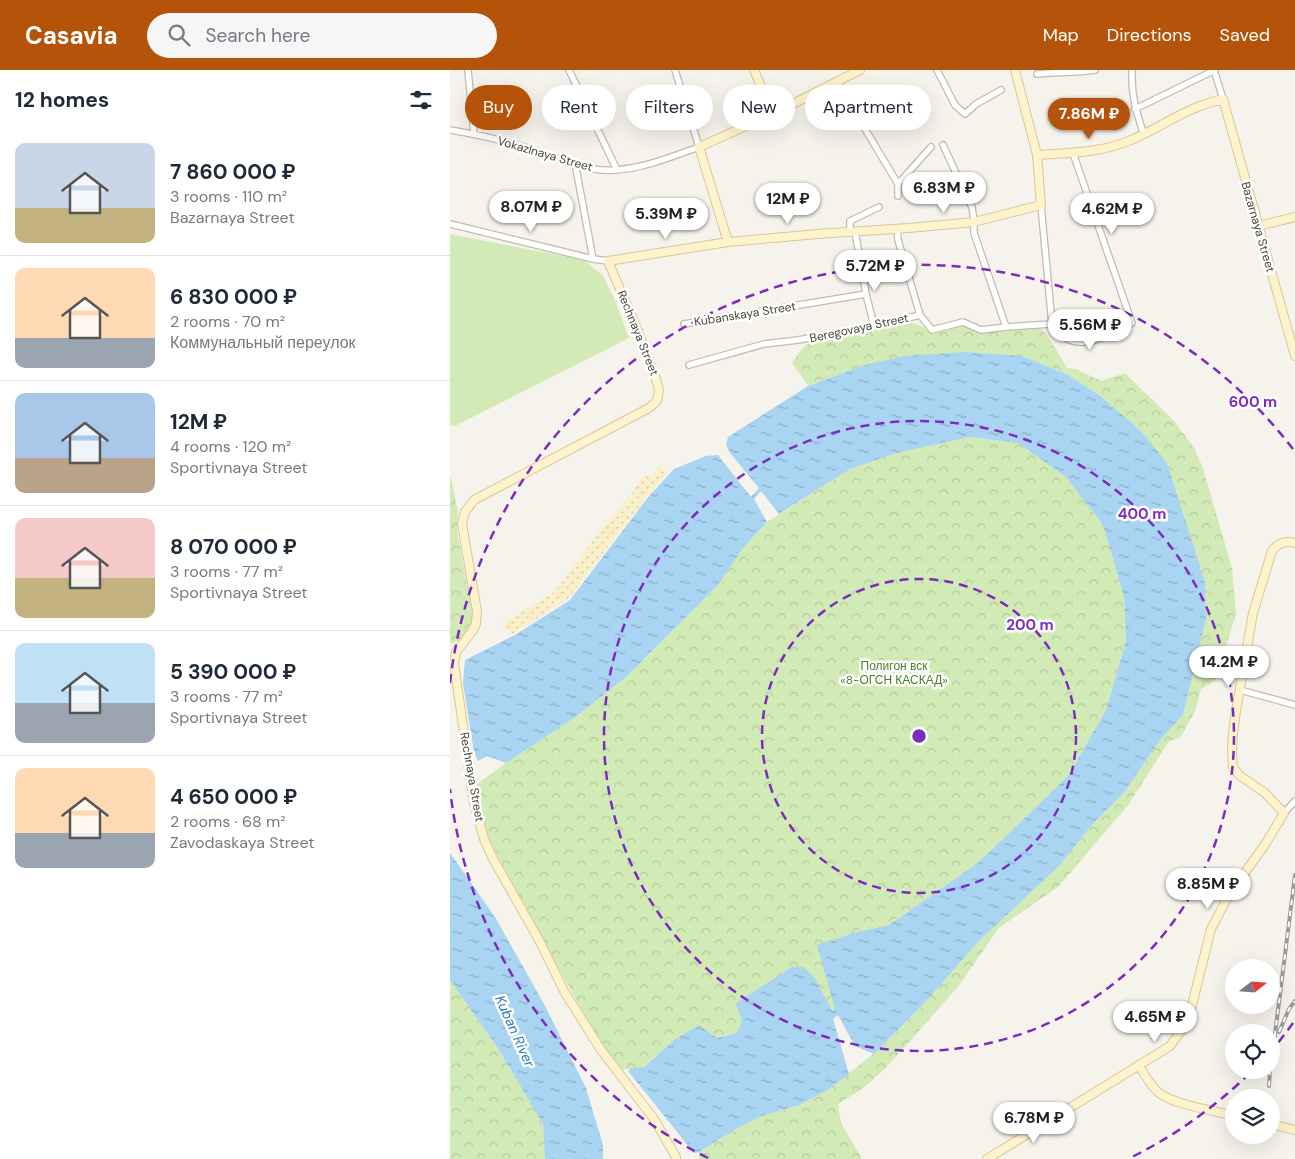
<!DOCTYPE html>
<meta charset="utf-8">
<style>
:root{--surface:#fff;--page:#f6f6f7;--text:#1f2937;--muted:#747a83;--line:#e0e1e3;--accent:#b45309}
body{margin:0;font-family:"DM Sans",sans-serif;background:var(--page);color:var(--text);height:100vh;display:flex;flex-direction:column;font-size:19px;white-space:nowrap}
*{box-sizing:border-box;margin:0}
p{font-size:16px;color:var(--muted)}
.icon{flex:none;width:28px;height:28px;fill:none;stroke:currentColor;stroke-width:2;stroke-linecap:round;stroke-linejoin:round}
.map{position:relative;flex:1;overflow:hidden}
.panel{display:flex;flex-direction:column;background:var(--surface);width:450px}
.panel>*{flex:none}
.guide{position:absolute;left:15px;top:15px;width:475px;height:45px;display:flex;gap:10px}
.needle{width:32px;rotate:73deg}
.tools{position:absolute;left:775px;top:889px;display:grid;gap:10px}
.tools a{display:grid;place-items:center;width:55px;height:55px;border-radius:50%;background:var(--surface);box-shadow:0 5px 20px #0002;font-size:25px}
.price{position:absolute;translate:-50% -42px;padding:0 11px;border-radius:18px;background:#fff;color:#222;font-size:16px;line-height:32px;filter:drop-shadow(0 1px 2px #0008)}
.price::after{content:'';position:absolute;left:50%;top:30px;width:15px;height:11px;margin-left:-8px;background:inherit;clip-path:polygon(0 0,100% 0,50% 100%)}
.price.active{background:var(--accent);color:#fff}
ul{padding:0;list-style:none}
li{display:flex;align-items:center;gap:15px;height:125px;padding:0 15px}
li+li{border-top:1px solid var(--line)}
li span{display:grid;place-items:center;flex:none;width:140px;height:100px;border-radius:10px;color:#555}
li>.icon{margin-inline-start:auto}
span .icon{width:60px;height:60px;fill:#fffc;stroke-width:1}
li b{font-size:21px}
h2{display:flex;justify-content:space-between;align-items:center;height:60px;padding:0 15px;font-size:21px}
.chip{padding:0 18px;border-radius:22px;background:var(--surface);box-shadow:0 5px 20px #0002;font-size:18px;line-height:45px}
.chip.active{background:var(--accent);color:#fff}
header{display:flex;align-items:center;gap:30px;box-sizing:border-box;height:70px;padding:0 25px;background:var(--accent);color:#fff}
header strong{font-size:24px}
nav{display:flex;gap:28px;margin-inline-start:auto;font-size:18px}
.search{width:350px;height:45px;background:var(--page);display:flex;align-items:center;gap:12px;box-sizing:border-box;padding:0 18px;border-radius:28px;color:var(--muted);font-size:19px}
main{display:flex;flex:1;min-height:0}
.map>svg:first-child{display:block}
.forest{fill:url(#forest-crowns)}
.sand{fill:url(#sand-dots)}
.pitch{fill:#d2eab5}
.water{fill:url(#water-ripples)}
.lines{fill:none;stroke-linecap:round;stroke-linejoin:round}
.street-casing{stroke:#c2bbae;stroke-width:8}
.secondary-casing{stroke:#d6c79b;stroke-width:10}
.street{stroke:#fff;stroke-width:5.5}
.secondary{stroke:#fff3cd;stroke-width:8}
.rail-casing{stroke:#9a9a9a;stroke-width:4}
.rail{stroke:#fff;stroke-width:2;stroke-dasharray:5.5;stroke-linecap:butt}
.ring{fill:none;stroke:#7b2cbf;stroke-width:2.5;stroke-dasharray:9 6}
.labels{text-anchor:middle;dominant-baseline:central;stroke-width:5;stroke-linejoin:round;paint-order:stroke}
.street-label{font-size:12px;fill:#4b4439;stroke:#fff}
.park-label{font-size:12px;fill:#4a7f2a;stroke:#fff}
.water-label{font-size:14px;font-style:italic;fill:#2e7ab2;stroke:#fff}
.centre{fill:#7b2cbf;stroke:#fff;stroke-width:2.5}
.ring-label{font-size:15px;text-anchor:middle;font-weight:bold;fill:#7b2cbf;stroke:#fff;stroke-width:5;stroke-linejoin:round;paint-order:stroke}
</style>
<header>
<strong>Casavia</strong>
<div class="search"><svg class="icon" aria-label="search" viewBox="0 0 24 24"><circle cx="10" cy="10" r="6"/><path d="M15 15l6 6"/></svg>Search here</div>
<nav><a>Map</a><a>Directions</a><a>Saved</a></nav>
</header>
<main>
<section class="panel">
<h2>12 homes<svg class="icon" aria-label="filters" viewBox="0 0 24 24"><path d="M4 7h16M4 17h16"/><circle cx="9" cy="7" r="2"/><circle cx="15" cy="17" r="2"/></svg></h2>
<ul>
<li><span style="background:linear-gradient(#c9d6e8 65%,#c2b280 0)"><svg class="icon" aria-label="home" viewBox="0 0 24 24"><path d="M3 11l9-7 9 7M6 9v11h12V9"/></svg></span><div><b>7 860 000 ₽</b><p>3 rooms · 110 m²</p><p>Bazarnaya Street</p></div></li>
<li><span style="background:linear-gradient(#ffd9b3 70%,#9aa5b1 0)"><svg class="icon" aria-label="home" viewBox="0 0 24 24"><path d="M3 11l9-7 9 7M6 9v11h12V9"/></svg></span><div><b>6 830 000 ₽</b><p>2 rooms · 70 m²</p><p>Коммунальный переулок</p></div></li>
<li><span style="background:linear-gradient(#a9c7e8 65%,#b9a48a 0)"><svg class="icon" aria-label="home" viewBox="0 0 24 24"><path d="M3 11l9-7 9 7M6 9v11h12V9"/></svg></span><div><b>12M ₽</b><p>4 rooms · 120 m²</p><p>Sportivnaya Street</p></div></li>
<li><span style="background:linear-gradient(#f6c9c9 60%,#c2b280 0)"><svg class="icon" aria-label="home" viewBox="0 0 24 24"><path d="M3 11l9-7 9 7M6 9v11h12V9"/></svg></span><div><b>8 070 000 ₽</b><p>3 rooms · 77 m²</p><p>Sportivnaya Street</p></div></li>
<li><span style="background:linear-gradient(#bfe0f5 60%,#9aa5b1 0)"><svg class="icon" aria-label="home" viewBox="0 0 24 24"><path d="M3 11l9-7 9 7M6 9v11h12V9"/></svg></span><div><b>5 390 000 ₽</b><p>3 rooms · 77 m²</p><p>Sportivnaya Street</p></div></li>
<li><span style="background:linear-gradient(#ffd9b3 65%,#9aa5b1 0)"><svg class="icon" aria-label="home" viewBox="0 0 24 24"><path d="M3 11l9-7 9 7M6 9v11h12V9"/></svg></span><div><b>4 650 000 ₽</b><p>2 rooms · 68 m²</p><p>Zavodaskaya Street</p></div></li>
</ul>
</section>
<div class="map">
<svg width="845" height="1089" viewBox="0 0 845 1089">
<defs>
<pattern id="forest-crowns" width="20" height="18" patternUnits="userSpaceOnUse" patternTransform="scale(1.25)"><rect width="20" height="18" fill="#d2eab5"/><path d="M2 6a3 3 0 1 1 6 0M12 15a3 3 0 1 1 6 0" fill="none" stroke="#b6ca9c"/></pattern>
<pattern id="sand-dots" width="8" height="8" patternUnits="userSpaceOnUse" patternTransform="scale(1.25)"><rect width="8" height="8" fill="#f9efc9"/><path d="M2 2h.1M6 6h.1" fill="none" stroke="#d7cead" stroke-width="1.8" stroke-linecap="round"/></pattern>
<pattern id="water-ripples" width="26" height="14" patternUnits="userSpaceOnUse" patternTransform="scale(1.25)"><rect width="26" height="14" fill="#a9d4f2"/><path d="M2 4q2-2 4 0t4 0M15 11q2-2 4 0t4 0" fill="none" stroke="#8caec5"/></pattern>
</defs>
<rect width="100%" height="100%" fill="#f6f3ec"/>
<path class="forest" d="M462,253L473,257L481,264L512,255L532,263L544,260L592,259L606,279L617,298L626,299L651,311L675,303L724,351L744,378L753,398L782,498L786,544L765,611L751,619L745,641L730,668L719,671L679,734L608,817L549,858L507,918L435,999L412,1019L388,1034L391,1053L412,1089H249V1082L286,1059L309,1047L349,1035L378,1020L428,980L478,929L528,872L610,795L642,755L676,720L710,670L733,645L756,549L649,325L616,304L572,286L415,295L358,316L342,293L351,280L364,269L442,255Z
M521,367L568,373L615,405L653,455L674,527L676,571L656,640L618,706L529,792L439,855L407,862L385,939L382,941L364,907L292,951L287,963L267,968L224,970L193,997L170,1000L153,979L118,915L70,831L35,760L27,714L56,693L127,646L176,607L268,515L293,478L317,452L400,399L450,382Z
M0,403L8,443L7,461L23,546L21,556L9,571L0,574Z
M0,910L49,980L93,1054L95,1089H0Z"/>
<path class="sand" d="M210,395L218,403L198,425L118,529L63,564L53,554L104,522L150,461L182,423L195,403L201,407Z"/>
<path class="pitch" d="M0,164L133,190L141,196L153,206L164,228L179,268L5,356L0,355Z"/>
<path class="water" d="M515,282L572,286L616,304L649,325L690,360L717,393L755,512L756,549L733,645L710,670L676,720L642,755L610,795L528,872L478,929L428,980L424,984L405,976L388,945L383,949L399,1004L378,1020L349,1035L309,1047L286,1059L249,1082L244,1083L178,1001L181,998L194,997L224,970L249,955L267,968L287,963L292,951L286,933L342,897H353L364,907L382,940L385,939L367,875L407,862L439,855L529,792L618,706L656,640L676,571L674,527L653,455L615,406L568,373L521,367L450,382L400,399L329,444L311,421L304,429L317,452L293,478L268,515L176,607L127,646L56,693L37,686L28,691L24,682L13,614L15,590L65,565L120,530L199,426L224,399L256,386L268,385L301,427L309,418L280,383L276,375L278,367L358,316L415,295L454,286Z
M0,783L45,847L94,934L136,1018L153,1075V1089H95L93,1054L49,980L0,910Z"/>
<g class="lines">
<defs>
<path id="street" d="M18,0L24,64
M119,0L167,100
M487,0L505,35L515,44L526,34L551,20
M682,0C681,26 686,41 694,65
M764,0L773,29
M587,4C607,2 626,3 645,0
M387,12L448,114
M685,39L765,0
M0,60C24,64 48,69 71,76C95,83 119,95 144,99C178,105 218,88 249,77L225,0
M493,75L522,137L524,152V163L556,257
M125,93L143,189
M448,126V114L481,77
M591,135L602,254
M0,154L143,189L158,191
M447,159L448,170L470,245
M405,161L416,224L424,256
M400,162V151L429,137
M234,254L416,224
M602,254C607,259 611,264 616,268C635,280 665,263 682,253L623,83
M239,295L314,274L348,270L424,256L470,245L482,260L513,252L531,260L556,257L602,254
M790,620L845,635
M834,743L845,731"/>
<path id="secondary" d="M304,0L323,44
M587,85C619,83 651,83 681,70C705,60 726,45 750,36C758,33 765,31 773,29L845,286
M808,156L845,147
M278,172L249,77L323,44L410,0
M689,996C695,1005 700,1015 708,1022C721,1034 765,1041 784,1046
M821,1054L845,1060
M226,1089V1087L204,1049L151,980L114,921L90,872L42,787L34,769L24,733L4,593L6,582L21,563L26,554L27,541L12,454L15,442L24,430L199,338L207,331L209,320L206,309L187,259L158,191L278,172L367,164L459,158L524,152L591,135L587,85L565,0
M537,1089L720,976L731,961L742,935L761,859L779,825L816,773L834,743L815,723L789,705L783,697L782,681L783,663L786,641L803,543L822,481C828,473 835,470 845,473"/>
</defs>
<use href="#street" class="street-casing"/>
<use href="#secondary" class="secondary-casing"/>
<use href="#street" class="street"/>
<use href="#secondary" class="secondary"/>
<defs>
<path id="rail" d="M829,962L839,939L845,931
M822,988L845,805
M819,1016L820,1000"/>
</defs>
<use href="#rail" class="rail-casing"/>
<use href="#rail" class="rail"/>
</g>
<g class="ring">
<circle cx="469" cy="666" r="157"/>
<circle cx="469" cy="666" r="315"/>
<path d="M843 953A472 472 0 0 1 823 979M800 1003A472 472 0 0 1 680 1088M258 1088A472 472 0 0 1 0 719M0 613A472 472 0 0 1 843 379"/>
</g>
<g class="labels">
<g class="street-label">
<text transform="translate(95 84) rotate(16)">Vokazlnaya Street</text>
<text transform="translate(808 157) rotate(74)">Bazarnaya Street</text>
<text transform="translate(295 244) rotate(-9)">Kubanskaya Street</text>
<text transform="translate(409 258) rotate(-12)">Beregovaya Street</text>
<text transform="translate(188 263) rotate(68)">Rechnaya Street</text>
<text transform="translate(22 707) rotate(80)">Rechnaya Street</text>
</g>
<g class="park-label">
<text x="444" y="596">Полигон вск<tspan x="444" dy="14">«8-ОГСН КАСКАД»</tspan></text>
</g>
<g class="water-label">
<text transform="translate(65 961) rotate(66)">Kuban River</text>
</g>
</g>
<circle cx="469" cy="666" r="8" class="centre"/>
<g class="ring-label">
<text x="803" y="337">600 m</text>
<text x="692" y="449">400 m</text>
<text x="580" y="560">200 m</text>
</g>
</svg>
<div class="tools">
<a><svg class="needle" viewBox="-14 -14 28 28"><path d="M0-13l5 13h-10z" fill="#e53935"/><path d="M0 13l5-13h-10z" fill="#747a83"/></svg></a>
<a><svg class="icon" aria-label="locate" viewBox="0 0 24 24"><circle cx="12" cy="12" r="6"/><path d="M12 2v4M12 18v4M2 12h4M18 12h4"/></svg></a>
<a><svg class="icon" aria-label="layers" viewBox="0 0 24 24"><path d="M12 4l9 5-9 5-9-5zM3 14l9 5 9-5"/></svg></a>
</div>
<b class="price active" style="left:639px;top:70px">7.86M ₽</b>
<b class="price" style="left:494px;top:144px">6.83M ₽</b>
<b class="price" style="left:338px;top:155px">12M ₽</b>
<b class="price" style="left:81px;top:163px">8.07M ₽</b>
<b class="price" style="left:662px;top:165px">4.62M ₽</b>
<b class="price" style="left:216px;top:170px">5.39M ₽</b>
<b class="price" style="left:425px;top:222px">5.72M ₽</b>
<b class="price" style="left:640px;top:281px">5.56M ₽</b>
<b class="price" style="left:779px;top:618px">14.2M ₽</b>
<b class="price" style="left:758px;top:840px">8.85M ₽</b>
<b class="price" style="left:705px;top:973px">4.65M ₽</b>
<b class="price" style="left:584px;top:1074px">6.78M ₽</b>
<div class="guide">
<a class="chip active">Buy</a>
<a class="chip">Rent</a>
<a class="chip">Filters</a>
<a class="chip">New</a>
<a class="chip">Apartment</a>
</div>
</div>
</main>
